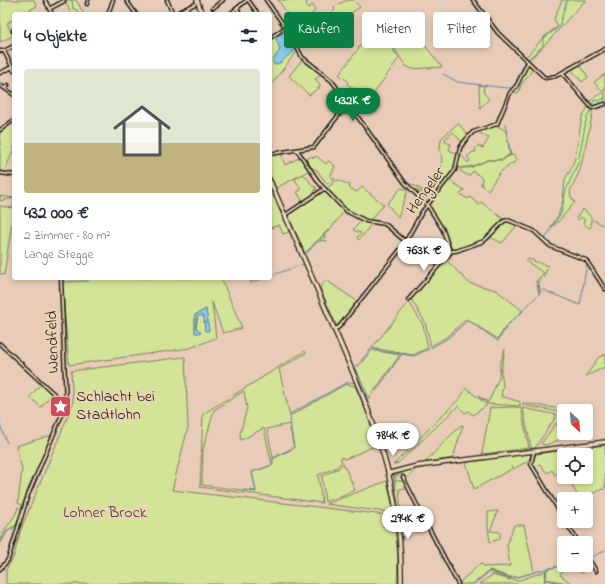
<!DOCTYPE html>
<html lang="de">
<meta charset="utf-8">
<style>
:root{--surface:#fff;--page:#f6f6f7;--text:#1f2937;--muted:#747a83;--line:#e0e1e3;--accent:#0b8043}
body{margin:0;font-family:"Indie Flower",sans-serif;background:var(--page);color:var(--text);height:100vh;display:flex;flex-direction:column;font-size:15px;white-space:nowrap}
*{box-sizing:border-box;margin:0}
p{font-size:13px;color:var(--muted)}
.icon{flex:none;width:22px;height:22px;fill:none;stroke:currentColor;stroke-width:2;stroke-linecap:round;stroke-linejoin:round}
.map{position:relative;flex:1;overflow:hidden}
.drawer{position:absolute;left:12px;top:12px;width:260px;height:268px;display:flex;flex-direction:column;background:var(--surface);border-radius:4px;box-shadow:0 2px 6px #0003}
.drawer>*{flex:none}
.hud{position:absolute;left:284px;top:12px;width:261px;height:36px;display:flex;gap:8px}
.needle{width:26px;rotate:154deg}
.tools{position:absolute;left:557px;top:404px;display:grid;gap:8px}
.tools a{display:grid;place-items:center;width:36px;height:36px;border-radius:4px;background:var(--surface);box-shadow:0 2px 6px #0003;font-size:20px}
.price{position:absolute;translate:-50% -34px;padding:0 9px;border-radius:14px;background:#fff;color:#222;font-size:13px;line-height:26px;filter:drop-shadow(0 1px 2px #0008)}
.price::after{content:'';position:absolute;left:50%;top:24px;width:12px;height:9px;margin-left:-6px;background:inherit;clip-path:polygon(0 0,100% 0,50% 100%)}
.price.on{background:var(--accent);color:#fff}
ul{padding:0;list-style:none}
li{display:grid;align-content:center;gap:8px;height:212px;padding:0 12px}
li+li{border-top:1px solid var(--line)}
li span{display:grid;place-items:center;height:124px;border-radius:4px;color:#555}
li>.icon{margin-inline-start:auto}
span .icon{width:72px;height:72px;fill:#fffc;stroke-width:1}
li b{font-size:17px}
h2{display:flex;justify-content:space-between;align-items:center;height:48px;padding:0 12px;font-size:17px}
.chip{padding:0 14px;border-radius:4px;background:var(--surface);box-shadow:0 2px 6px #0003;font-size:14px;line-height:36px}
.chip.on{background:var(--accent);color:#fff}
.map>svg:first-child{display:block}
.green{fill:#d3e498;stroke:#78805a;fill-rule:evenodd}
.water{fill:#8acbeb;stroke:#5e8598}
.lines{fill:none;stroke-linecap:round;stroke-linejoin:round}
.stream{stroke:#5e8598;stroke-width:1}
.minor-casing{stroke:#1c1c1c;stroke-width:5}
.secondary-casing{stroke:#1c1c1c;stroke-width:6}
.minor{stroke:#ebd4b3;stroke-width:2}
.secondary{stroke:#ebd4b3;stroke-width:3.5}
.labels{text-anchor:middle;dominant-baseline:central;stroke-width:4;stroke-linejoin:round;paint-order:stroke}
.street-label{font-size:16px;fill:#1c1c1c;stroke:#ebd4b3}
.poi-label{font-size:16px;fill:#1c1c1c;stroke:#ebd4b3;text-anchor:start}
.park-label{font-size:16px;fill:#414435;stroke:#ebd4b3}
</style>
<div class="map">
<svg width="605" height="584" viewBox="0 0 605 584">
<rect width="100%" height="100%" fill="#e8ccb7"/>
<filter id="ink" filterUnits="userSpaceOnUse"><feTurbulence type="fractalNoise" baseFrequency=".025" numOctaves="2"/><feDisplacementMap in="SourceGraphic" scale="8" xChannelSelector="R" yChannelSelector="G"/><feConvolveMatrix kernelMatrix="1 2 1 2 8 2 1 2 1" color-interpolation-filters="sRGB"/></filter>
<g filter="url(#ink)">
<path class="green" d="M0,0H34L37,6L22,14H14V19L7,23L13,36L0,42Z
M65,0H76L84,14H71Z
M278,0H309L306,3L308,8L313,5L315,11L297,27Z
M353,0L360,7L333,25L326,18L335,10L334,7C342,3 344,0 353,0Z
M562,0H586C566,19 551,41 529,60L526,57L544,37L558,26L554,19Z
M375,26L399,58L369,100L347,84L348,81L339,75Z
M286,29L297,51L270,86V40ZM281,34L295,50L288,56L273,61L280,50L277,38Z
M385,35L423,43L442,67L412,69L406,66Z
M302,60L321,74L315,79L320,84L319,88L309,95L289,76Z
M528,65L533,69L521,85L518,94L514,91Z
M580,65L588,77L582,82L572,70Z
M605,74V91H602L594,82Z
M479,85L484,86L483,92L489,99L480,108Z
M603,93H605V103L591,106L589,102L594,97Z
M588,107L592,111V116L580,170L570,191L571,197L575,202L558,222L550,228L558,216L563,201L565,179L571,169L575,158L582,117Z
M14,122V149L4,172H0V132Z
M458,123L468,135L462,142L453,132L446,138L444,142L451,144L449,150L458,154L455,167L427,203L421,195V193H428L412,189L406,182L425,191L441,169L442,158L440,149L441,139Z
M498,126L506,131L510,154L503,159L488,160L473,166L458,168L460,154L468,163L470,160L467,157L473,152H476L475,149L478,146L483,148L489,138L480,133V130Z
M281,154L285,165L301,157L310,170L276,188L270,174V155Z
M514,155L516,161L500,172L488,190L481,185L482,178L473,171L469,176L460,171L462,168H470L488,160H503L508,156Z
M312,156L314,158L316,156L326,164L329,161L335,166L330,177L335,179L327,184L317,170L310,167L305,160Z
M303,174L308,179L313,187L315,186L316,188L314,191L317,189L318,191L303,202L297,192L301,190L295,179Z
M337,180L350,185L349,188L357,192L362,187L384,205L369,221L366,220L346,209L326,189Z
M449,180L464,190L460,194L468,199L470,197L479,205L481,202L503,219L485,239L454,251L451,249L443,228L429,206Z
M270,188L289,232L283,234L279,225L270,228Z
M401,188L408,190L398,217L387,204Z
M323,190L344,211L324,238L327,241L320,240L329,229L305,253L288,215Z
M0,196L14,198V208L4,275L0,274V206L13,208L14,198L0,201Z
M583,209L591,217V227L589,228L583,223L585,220L581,217L578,220L576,218Z
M361,221L372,223L359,240L357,238L361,233L353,230Z
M505,221H508L517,225L502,243L492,238L489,239Z
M445,242L448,253L443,259L436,252Z
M528,259L548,266L544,277L538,282L539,293L536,281L544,273L526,261Z
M446,260L469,283L496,290L523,311L506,326L498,339L466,319L448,336L431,346L425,322L411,299Z
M88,278H221L242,328L223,333L212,302L216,338L190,348L69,365L62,282L88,281ZM206,309L208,326L205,331L204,317L202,315L198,316L196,328L201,332L195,333V315Z
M326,280L358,302L337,326L320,288Z
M409,302L423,325L428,348L413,355L372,348Z
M505,349L501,371L503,386L501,396L520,402V406L488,404L478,396L488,402L489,401L499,378L500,364Z
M372,350L400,355L369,398L356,369Z
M305,351L306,353L279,369L290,416L346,384L355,386L367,413L377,445L345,459L342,457L340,459L342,461L337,467L318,475L322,503L200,487L203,414ZM244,391L247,408L240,434L241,440L264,428L271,460L273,458L267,429L289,424L294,448L273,459V465L252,472L256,492L202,485L203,449L214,410Z
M605,354V367L586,376L598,358Z
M185,357L188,427L172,490L394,516L398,557L397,584H6V570L14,556L21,529L73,404L71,371Z
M41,384L52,394L41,407L30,397Z
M466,388L487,405L473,415L468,411L465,413L458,406L398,463L393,465L461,397Z
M523,403L561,409V410L560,412L523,405Z
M514,407L521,408L529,448L482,454L490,408Z
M523,408L557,415L535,448H531Z
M556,423L563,438L546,445L541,444Z
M463,425L453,458L425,462L460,426Z
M52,435L22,505L18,503L22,469L16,446Z
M605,445V488L579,499L568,477H586V455H564V475L561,471L555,475L552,470L547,473L540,464L534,467L532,463L536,454Z
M532,453L528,461L513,469L512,466V469L474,489L466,462L485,460L425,467Z
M343,463L355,490L325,502L322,476L339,468Z
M423,467V468L416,469L405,479L402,473L395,477V481H403L407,488L399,489L401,513L399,510L394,476L402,471Z
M387,481L394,513L326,504Z
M18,507L21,509L16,525L7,530L0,542C0,531 15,521 18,507Z
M496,511H498L490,531L500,532V539L490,542L488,527V512Z
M514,525H524L534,572C512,580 511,578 490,570L473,584H461L460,582L479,565L482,564L484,567L510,566L507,545Z
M589,561L590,564L582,573L572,566L569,567L565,572L563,570L560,575L572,584L546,579L547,569L567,565H586V562Z
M490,571L517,581L546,571L544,584H480L492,575L511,580L491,573L489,572Z"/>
<path class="water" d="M286,33L295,50L280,63L274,65L273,60L280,50L276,38L281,34Z
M206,309L209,331H205L204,317L200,315L197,317L196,328L201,333H195V315Z"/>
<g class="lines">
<path class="stream" d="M72,0L73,9L77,10L78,14
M528,59L543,46V39L560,26V23L566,3L568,0
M443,74L458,82L506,88H513
M513,88L525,62
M592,105L594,100L598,101L605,98
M505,124L511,155L509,156
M0,131L14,121
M451,174L455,169
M404,184L409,189
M270,187L289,231
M413,189L419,195
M421,197L428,203
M287,215L305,255L318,241H321
M593,220L605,226
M545,239L561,213L566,190L578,163L586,121L591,108
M295,244L309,275
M270,276L304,264
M249,278L251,283L265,278
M314,286L332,329
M543,290L580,305L587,263
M333,332L353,377
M0,341L52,391
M431,348L448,338L468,320L498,341L507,326L541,292L538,281
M374,350L414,356L429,349
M361,361L371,349
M360,363L354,367L368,400
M376,391L401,355
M0,418V420
M0,425L7,443
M379,446L383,462
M294,447L291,429L290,414L344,384L349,382L355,383
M243,492L244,490L256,491L252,472L272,465L271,460L273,458L292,448
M573,531L576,536
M0,545L7,532L15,527
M589,559L605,550
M586,561H588
M514,578L545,569L565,565
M545,580L563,583
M474,584L490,571L512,578
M544,584L546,570"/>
<defs>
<path id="minor" d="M45,0L52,14
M126,0L136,14
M167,0L173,14
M248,0L258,14
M266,0L290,34L302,57L332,81L405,183L428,206L443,230L450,251H456L484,241L504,221L508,220L534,231L550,246L586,260L605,289
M473,0L498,33L545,78L556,76L605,49
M87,4L88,0
M213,8L223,0
M237,8L240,14
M49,9L64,1
M108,14L113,0
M174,14L195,4
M230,14L247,0
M13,31L14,29
M270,38L286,27
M0,51H4L14,46
M4,51L14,71
M0,73L14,66
M562,73L592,108L605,104
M0,85L14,95
M5,88L8,85
M0,130L14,120
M297,150L320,184L346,211L366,221L385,224L406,242
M270,154L314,147L348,103
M0,173L14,175
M285,215L324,189
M408,300L451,252
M335,329L339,327L403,246L422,212L455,170L460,148L464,142L473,132L497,124L510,93L517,85L528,62
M0,344L66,405
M534,451L531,464L564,519
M403,477L422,515
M398,513L422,515L458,584
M565,521L579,543
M586,555L596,571
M0,569L8,560L28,495L66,405L61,278"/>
<path id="secondary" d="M197,0L202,14
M270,181C292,231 314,281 335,331C373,418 403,487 401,584
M390,473L417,466L605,442"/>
</defs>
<use href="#minor" class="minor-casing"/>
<use href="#secondary" class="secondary-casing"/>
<use href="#minor" class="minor"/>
<use href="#secondary" class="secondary"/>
</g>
</g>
<defs>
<symbol id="sight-square" viewBox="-11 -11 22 22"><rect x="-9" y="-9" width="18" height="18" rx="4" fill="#d1495b" stroke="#ebd4b3"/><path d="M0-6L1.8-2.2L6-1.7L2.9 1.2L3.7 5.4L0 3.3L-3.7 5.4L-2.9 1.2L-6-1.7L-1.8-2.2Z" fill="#fff"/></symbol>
</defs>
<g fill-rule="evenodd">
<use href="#sight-square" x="48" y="394" width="25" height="25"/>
</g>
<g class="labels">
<g class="street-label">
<text transform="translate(426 191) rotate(-54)">Hengeler</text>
<text transform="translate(53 342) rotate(-92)">Wendfeld</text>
</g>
<g class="poi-label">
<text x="76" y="397">Schlacht bei<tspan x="76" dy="18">Stadtlohn</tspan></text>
</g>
<g class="park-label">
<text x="105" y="513">Lohner Brock</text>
</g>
</g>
</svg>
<div class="tools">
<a><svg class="needle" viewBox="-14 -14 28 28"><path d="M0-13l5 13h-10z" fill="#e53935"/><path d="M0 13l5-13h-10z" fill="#747a83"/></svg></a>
<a><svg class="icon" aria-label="locate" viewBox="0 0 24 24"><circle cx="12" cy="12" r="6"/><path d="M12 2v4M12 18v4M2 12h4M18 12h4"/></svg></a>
<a>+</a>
<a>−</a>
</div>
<b class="price on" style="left:353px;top:122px">432K €</b>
<b class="price" style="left:424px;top:272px">763K €</b>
<b class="price" style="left:393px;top:457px">784K €</b>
<b class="price" style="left:408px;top:540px">294K €</b>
<div class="hud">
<a class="chip on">Kaufen</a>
<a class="chip">Mieten</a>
<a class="chip">Filter</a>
</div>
<section class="drawer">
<h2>4 Objekte<svg class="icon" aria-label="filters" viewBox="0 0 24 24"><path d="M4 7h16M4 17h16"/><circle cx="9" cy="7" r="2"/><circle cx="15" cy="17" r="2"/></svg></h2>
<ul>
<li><span style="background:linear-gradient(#dfe7d0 60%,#c2b280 0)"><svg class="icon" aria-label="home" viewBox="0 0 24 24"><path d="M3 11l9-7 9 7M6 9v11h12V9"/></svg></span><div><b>432 000 €</b><p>2 Zimmer · 80 m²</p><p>Lange Stegge</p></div></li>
</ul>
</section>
</div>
